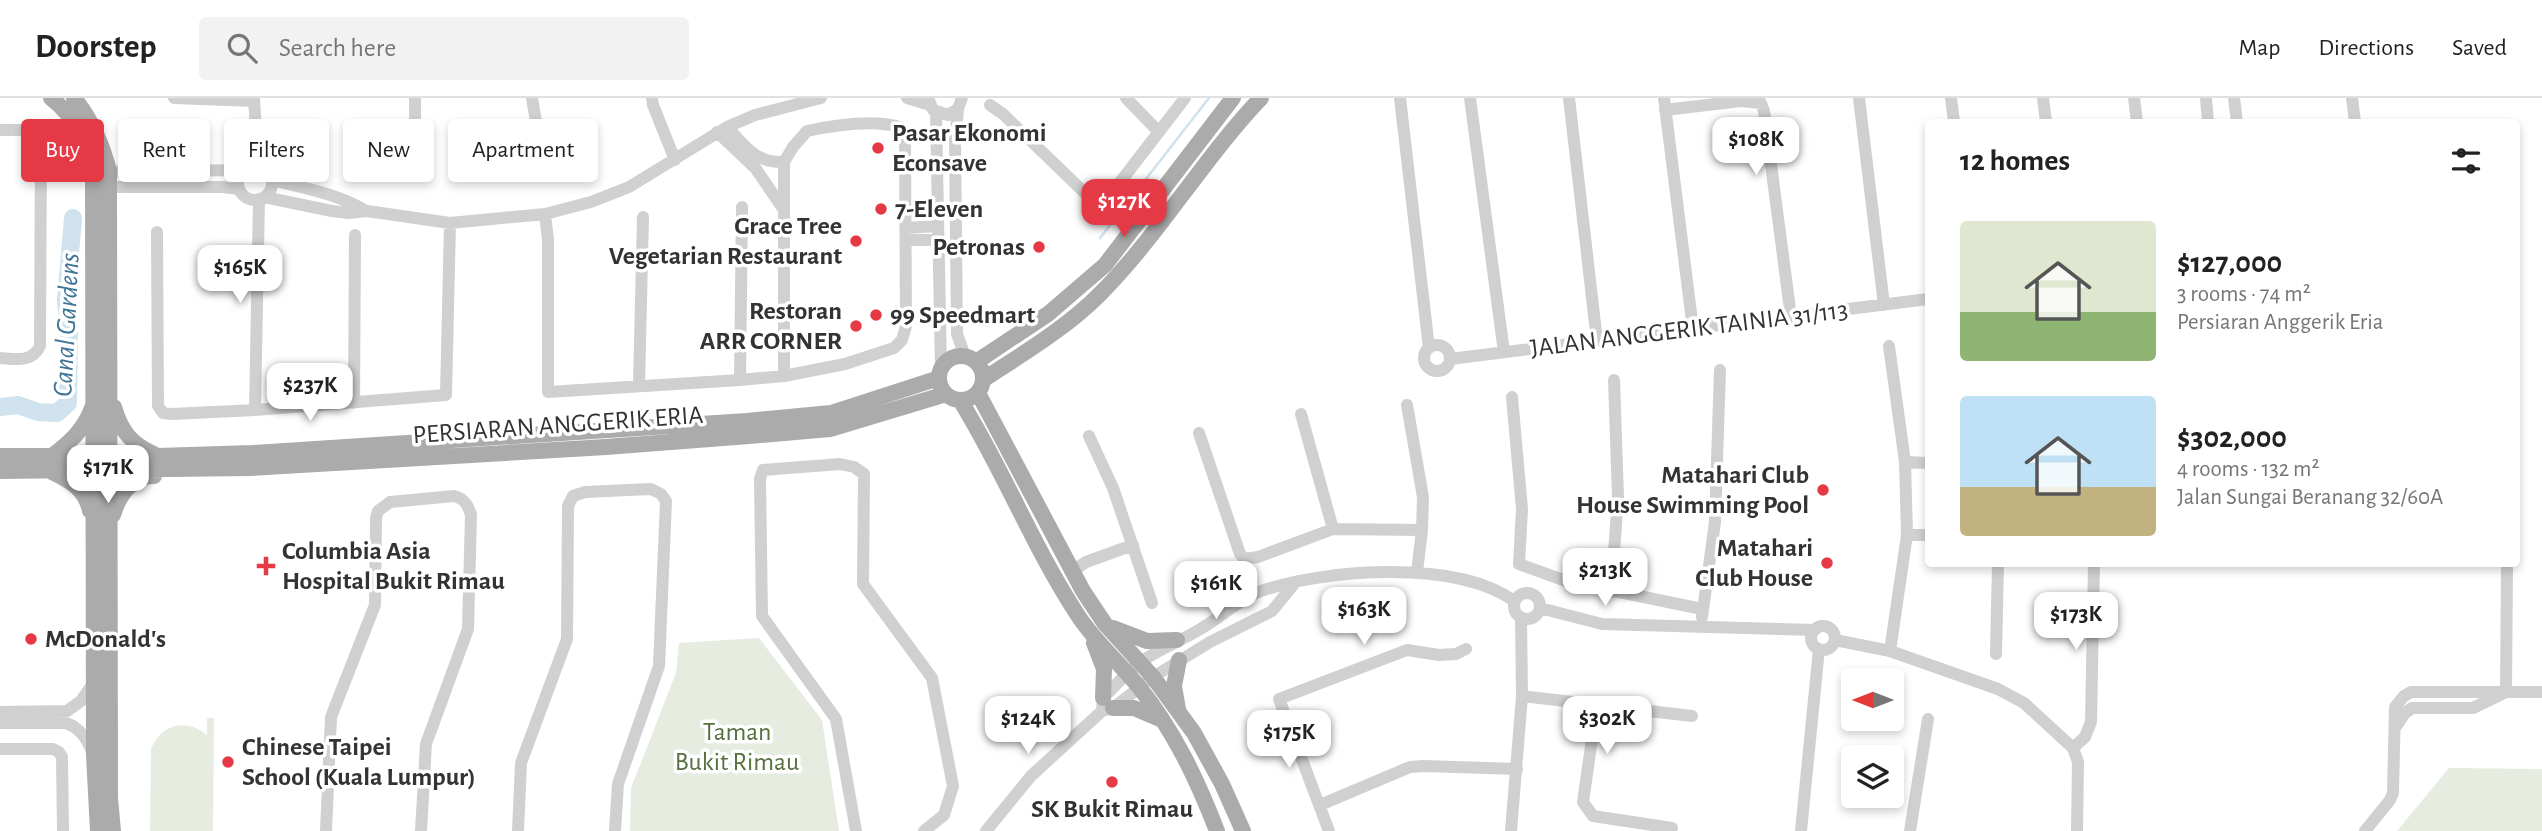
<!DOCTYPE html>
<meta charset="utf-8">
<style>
:root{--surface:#fff;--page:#f2f2f2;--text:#222;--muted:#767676;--line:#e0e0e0;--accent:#e63946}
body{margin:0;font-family:"Alegreya Sans",sans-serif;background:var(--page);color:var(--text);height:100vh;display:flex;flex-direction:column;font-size:26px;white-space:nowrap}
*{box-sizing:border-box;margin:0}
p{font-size:23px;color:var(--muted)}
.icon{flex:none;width:38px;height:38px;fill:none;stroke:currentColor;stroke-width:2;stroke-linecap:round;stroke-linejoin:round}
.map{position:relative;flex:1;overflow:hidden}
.drawer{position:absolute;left:1925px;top:21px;width:595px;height:448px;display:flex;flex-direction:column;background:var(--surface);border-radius:7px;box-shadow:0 4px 10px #0003}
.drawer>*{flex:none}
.hud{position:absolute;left:21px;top:21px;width:665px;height:63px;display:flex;gap:14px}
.needle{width:46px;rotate:270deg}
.buttons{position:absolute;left:1841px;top:570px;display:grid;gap:14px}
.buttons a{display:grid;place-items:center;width:63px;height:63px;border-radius:7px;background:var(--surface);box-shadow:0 4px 10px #0003;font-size:35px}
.price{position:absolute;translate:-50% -60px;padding:0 16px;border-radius:14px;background:#fff;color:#222;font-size:23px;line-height:46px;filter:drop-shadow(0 2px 4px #0008)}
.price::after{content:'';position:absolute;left:50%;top:42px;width:21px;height:16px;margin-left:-10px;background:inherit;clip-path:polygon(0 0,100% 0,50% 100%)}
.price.current{background:var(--accent);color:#fff}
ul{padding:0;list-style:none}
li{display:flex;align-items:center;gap:21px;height:175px;padding:0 35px}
li span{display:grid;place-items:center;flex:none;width:196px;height:140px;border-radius:7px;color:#555}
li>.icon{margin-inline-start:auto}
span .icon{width:84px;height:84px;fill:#fffc;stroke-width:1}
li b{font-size:30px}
h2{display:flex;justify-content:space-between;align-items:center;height:84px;padding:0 35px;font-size:30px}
.tag{padding:0 24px;border-radius:7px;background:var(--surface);box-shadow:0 4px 10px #0003;font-size:24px;line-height:63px}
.tag.current{background:var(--accent);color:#fff}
header{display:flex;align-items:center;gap:42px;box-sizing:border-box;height:98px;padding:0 35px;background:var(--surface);border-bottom:2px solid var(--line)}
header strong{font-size:33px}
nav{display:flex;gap:38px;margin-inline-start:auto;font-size:24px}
.search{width:490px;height:63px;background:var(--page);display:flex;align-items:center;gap:18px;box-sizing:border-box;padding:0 24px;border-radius:7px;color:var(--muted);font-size:26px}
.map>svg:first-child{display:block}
.green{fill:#e6ecdf}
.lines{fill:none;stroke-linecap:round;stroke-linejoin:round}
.stream{stroke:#cfe2ee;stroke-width:2.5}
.river{stroke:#cfe2ee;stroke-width:18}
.minor{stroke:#d0d0d0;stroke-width:12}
.major{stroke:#ababab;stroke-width:16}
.poi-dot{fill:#e63946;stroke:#fff;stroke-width:2.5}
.labels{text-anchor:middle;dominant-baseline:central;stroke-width:7;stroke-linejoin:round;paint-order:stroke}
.poi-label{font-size:26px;font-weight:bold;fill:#333;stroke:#fff;text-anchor:start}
.street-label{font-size:26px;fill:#333;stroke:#fff}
.park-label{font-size:26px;fill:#56703f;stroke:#fff}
.water-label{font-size:28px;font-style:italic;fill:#3f7597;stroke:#fff}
</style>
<header>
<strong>Doorstep</strong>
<div class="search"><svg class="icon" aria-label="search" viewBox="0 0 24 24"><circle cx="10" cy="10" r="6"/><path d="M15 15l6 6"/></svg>Search here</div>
<nav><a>Map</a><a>Directions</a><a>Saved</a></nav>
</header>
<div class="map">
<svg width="2542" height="733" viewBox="0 0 2542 733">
<rect width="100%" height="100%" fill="#fff"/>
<path class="green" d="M759,540L822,622L839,733H630L631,690L676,575L679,545Z
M207,620H214L213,733H150L151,651C161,626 186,620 207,637Z
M2449,670L2542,671V733H2397Z"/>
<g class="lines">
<path class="stream" d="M1100,140L1209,0"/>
<path class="river" d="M0,309L18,307L38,314L57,315L68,305L69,230L66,203L73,120"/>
<path class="minor" d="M174,0L253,3
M254,0L258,67
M532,0L544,71
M652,0L653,7L675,62
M907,0L930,7
M928,0L933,12L948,17L958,11L962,0
M1126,0L1158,33
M1400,0L1429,250
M1470,0L1504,254
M1569,0L1597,243
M1664,0L1693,231
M1859,0L1884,207
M1951,0L1954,24
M2043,0L2046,24
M2134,0L2137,24
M2206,0L2208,24
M2234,0L2237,24
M2352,0L2355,24
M990,7L1003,16L1087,97L1100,103L1111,96L1185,0
M958,11L955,43L957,236L965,258
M1665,12L1741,3L1761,5L1764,13L1791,219
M936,14L941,271
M727,29C745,48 755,65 784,64
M0,32H34L40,38L41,46L40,248C32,265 16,261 0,260
M717,34L756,71L782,109
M415,52V0
M238 85a17 17 0 1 1 34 0a17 17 0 1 1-34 0Z
M100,74L243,72
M272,82C304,90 338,96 366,113
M103,89H222L239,91
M264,99L332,113L349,115L367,113L450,125L545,116L591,104L629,89L727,29L755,17L821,0
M545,116L548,142V294L740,282L784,278L845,266L894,250L902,242L906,228L905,38L900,29C872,21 835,27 807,33L793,49L784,64V278
M906,130L937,128
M157,134L158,308L163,315L172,316L255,312L446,297L450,125
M906,142H937
M1424 260a13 13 0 1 1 26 0a13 13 0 1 1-26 0Z
M1889,248L1905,364L1907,437L1890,553
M1450,261L1928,201
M740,282L742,109
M639,287L643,119
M1512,299L1522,411L1519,466L1566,483L1702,511
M354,305L355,137
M1407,307L1423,399L1422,432L1417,474
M255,312L259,101
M1301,316L1333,431
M1199,335L1240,456L1245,461L1258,459L1333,431L1422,432
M1089,338L1113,390L1152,505
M1905,364L1928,365
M1907,437H1928
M1073,473L1086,464L1133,447
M1611,494L1618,400L1614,282
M1514 508a13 13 0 1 1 26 0a13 13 0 1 1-26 0Z
M1540,510L1602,526L1815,532
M1702,519L1715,424L1720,272
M1811 540a12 12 0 1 1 24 0a12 12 0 1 1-24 0Z
M1835,542L1890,553L1998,591L2024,605L2073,650L2078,664L2077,733
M1996,556L1998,466
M2506,594L2507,466
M1522,598L1692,618
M1597,606L1583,704L1593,718L1672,730
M1102,613L1103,600C1115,588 1128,573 1142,563C1161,550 1183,542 1202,530C1221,519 1240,501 1261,493C1326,471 1456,461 1514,503
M0,614L67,613L81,603L94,584
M0,625H66C80,630 86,640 92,653
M2395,630L2405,615L2412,610H2473L2506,594
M2073,650L2085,639L2091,624L2094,466
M0,651H53L59,654L62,659L63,733
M1320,707L1410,669L1424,668L1517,671
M326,733L331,619L375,507L376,420L378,413L390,404L454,398C465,401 468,407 471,417L468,531L426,646L421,733
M518,733L521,665L567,541L568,408L573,398L585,394L651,391L661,396L666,403L659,568L618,686L615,733
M856,733L836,621L762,518L760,381L763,372L840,366L854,369L864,376L863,486L932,580L953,688L944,717L924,733
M986,733L1031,678L1102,613L1113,610L1153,579L1210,544L1272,513L1294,486
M1329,733L1279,601L1407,552L1439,557L1456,556L1466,551
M1511,733L1522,598L1521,519
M1801,733L1819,551
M1910,733L1928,621
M2365,733L2390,702L2393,695L2395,609L2404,598L2411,594H2542"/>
<path class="major" d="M51,0C75,19 88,44 93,74L94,657L98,733
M74,0C92,22 102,45 109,73L110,700L113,733
M939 280a22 22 0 1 1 44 0a22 22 0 1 1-44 0Z
M976,264L1048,216L1105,167L1233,0
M983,282C1022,256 1065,231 1099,197C1159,137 1202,62 1261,0
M978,295L1083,493L1105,526L1153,579L1194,635L1222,686L1243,733
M960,302C1003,371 1032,447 1077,516C1094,543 1119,564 1139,589C1174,633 1197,681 1217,733
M114,309C121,333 131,346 154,356
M0,358H158L253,355L747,323L831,315L939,280
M52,358C70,344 84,332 92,310
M0,373L251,370L606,349L749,338L830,331L946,296
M52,374C71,383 86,392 90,413
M113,417C119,397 132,378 154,378
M1113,530L1147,543L1177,542
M1094,545L1104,571L1103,600
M1113,610H1134L1162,622
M1178,611L1174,588L1179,562"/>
</g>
<g class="poi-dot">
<circle cx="878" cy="50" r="7"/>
<circle cx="881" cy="111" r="7"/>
<circle cx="856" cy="143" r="7"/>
<circle cx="1039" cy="149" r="7"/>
<circle cx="876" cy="217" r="7"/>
<circle cx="856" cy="228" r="7"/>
<circle cx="1823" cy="392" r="7"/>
<circle cx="1827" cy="465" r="7"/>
<path d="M262.5 457.5h7v7h7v7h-7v7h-7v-7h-7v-7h7z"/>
<circle cx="31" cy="541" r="7"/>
<circle cx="228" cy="664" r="7"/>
<circle cx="1112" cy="684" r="7"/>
</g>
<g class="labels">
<g class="poi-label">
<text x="892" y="35">Pasar Ekonomi<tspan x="892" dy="30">Econsave</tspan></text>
<text x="895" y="111">7-Eleven</text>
<text x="842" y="128" text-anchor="end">Grace Tree<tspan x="842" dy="30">Vegetarian Restaurant</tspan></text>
<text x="1025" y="149" text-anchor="end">Petronas</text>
<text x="842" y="213" text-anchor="end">Restoran<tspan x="842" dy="30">ARR CORNER</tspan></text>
<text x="890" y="217">99 Speedmart</text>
<text x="1809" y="377" text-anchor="end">Matahari Club<tspan x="1809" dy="30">House Swimming Pool</tspan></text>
<text x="1813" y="450" text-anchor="end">Matahari<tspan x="1813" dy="30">Club House</tspan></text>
<text x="282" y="453">Columbia Asia<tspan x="282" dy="30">Hospital Bukit Rimau</tspan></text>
<text x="45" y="541">McDonald's</text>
<text x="242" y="649">Chinese Taipei<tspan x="242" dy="30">School (Kuala Lumpur)</tspan></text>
<text x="1112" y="711" text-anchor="middle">SK Bukit Rimau</text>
</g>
<g class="street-label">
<text transform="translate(1689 231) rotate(-7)">JALAN ANGGERIK TAINIA 31/113</text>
<text transform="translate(558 327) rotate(-4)">PERSIARAN ANGGERIK ERIA</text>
</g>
<g class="park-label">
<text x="737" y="634">Taman<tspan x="737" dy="30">Bukit Rimau</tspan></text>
</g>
<g class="water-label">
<text transform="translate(67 227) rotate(-87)">Canal Gardens</text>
</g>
</g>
</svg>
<div class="buttons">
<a><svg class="needle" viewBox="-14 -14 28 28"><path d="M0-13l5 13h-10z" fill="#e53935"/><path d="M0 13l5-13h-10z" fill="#767676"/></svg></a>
<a><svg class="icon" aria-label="layers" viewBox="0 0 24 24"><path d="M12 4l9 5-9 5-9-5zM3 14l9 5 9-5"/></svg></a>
</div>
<b class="price" style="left:1756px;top:79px">$108K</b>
<b class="price current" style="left:1124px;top:141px">$127K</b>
<b class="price" style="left:240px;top:207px">$165K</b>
<b class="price" style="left:310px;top:325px">$237K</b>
<b class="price" style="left:108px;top:407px">$171K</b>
<b class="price" style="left:1605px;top:510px">$213K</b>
<b class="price" style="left:1216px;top:523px">$161K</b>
<b class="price" style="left:1364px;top:549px">$163K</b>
<b class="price" style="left:2076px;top:554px">$173K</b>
<b class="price" style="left:1028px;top:658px">$124K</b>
<b class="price" style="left:1607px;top:658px">$302K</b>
<b class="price" style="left:1289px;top:672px">$175K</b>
<div class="hud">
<a class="tag current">Buy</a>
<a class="tag">Rent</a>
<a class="tag">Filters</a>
<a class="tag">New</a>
<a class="tag">Apartment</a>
</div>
<section class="drawer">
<h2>12 homes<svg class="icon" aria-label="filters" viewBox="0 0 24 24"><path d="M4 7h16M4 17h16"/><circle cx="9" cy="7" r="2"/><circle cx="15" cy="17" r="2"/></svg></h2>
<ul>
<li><span style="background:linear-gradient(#dfe7d0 65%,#8fb573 0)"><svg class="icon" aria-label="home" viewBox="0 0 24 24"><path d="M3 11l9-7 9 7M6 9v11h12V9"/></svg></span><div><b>$127,000</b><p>3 rooms · 74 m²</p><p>Persiaran Anggerik Eria</p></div></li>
<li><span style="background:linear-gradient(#bfe0f5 65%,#c2b280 0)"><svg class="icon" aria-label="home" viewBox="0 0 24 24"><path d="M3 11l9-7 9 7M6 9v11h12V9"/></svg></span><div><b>$302,000</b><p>4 rooms · 132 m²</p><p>Jalan Sungai Beranang 32/60A</p></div></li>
</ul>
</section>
</div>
